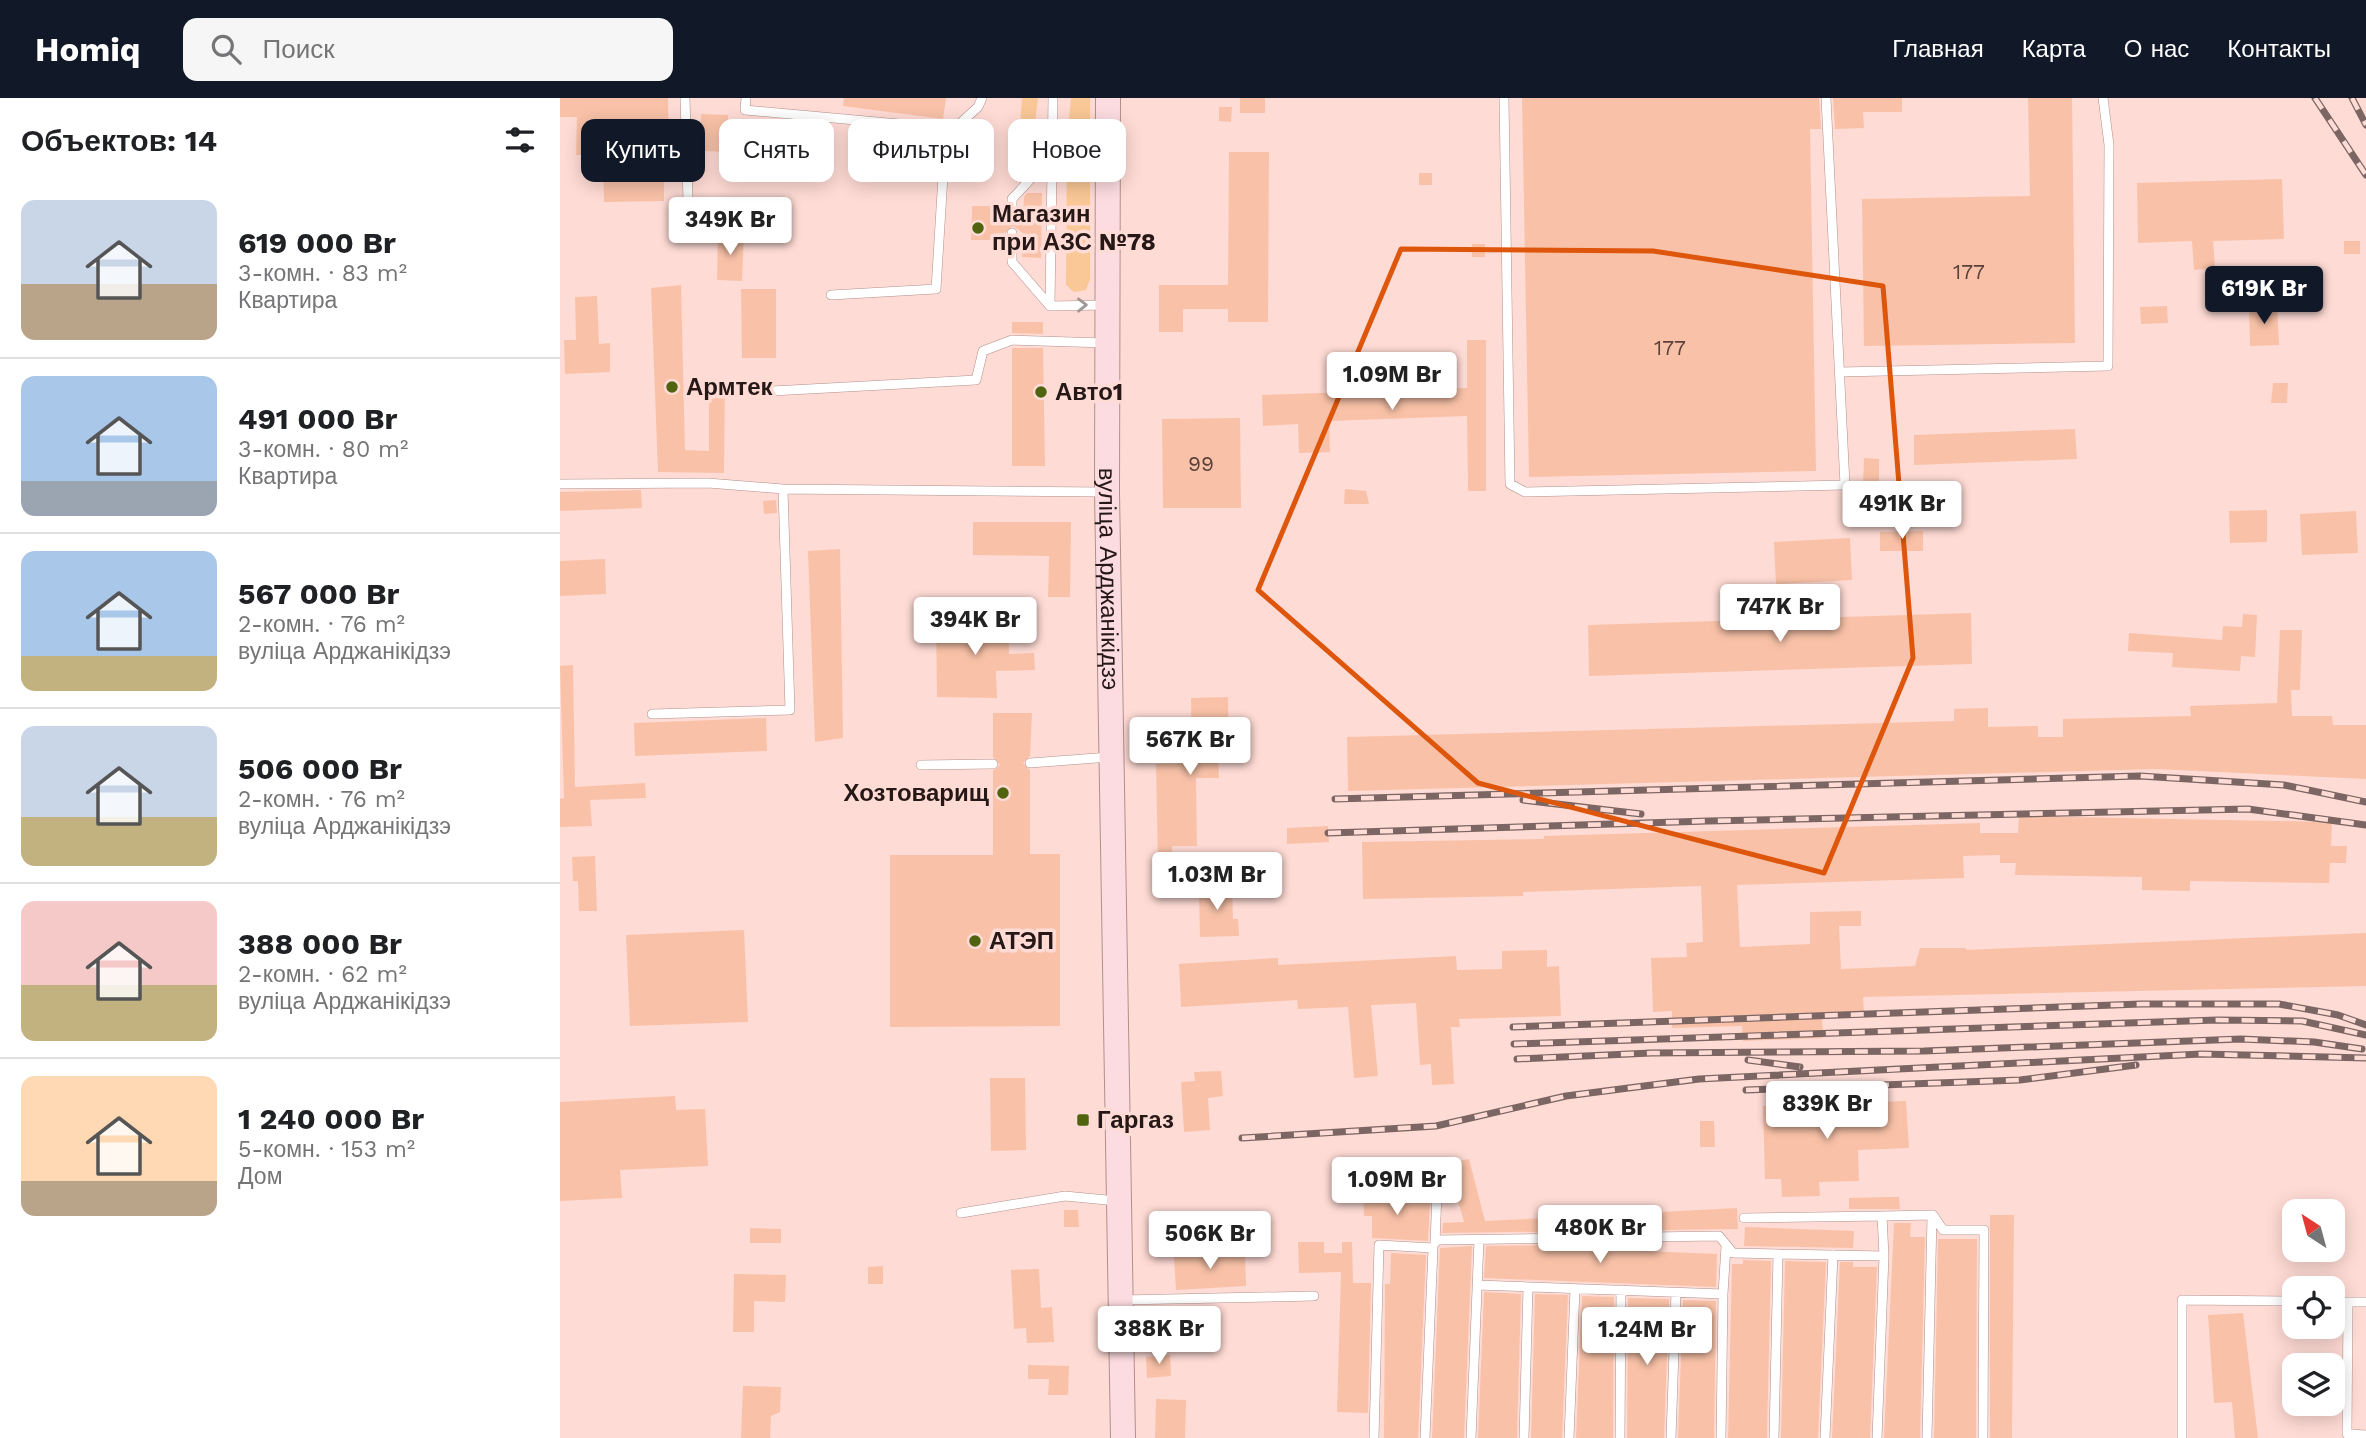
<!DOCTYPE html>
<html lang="ru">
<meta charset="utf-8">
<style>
:root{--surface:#fff;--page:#f6f6f6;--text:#202124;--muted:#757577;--line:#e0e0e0;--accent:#111827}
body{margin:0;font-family:"Work Sans",sans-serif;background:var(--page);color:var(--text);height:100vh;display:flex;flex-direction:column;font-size:26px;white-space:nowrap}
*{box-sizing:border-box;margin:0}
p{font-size:23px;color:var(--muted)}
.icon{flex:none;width:38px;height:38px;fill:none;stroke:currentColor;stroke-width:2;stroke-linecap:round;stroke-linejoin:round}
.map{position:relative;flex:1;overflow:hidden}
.side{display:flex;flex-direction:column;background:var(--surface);width:560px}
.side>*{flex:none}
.guide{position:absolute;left:21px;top:21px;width:665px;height:63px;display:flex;gap:14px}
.needle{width:46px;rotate:324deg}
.controls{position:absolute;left:1722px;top:1101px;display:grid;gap:14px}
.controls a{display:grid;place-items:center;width:63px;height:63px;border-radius:14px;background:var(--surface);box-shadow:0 4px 18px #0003;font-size:35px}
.price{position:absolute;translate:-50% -60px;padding:0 16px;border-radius:7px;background:#fff;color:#222;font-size:23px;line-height:46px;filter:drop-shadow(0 2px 4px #0008)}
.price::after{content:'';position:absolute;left:50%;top:42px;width:21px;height:16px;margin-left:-10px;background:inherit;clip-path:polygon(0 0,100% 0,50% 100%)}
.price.on{background:var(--accent);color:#fff}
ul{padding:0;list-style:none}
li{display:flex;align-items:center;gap:21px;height:175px;padding:0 21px}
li+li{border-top:2px solid var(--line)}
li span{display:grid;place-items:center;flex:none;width:196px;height:140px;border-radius:14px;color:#555}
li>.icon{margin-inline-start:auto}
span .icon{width:84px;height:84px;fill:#fffc;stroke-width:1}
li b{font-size:30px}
h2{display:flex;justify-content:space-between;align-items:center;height:84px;padding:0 21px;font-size:30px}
.tag{padding:0 24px;border-radius:14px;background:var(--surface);box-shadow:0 4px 18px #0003;font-size:24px;line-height:63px}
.tag.on{background:var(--accent);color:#fff}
header{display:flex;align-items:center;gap:42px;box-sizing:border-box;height:98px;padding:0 35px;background:var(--accent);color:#fff}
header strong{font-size:33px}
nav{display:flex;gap:38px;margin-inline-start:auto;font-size:24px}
.search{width:490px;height:63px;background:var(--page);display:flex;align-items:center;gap:18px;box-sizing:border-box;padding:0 24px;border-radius:14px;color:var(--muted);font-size:26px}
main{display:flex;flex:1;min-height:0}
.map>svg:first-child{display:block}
.green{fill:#fac896}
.building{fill:#f9c2a8}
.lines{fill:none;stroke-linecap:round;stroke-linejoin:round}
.lane-casing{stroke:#b1908b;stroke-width:10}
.secondary-casing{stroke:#b1908b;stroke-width:26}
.lane{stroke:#fff;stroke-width:9}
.secondary{stroke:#fcdce1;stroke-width:24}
.rail-casing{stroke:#7c6663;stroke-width:7}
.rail{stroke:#ffdbd5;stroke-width:4.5;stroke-dasharray:13;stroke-linecap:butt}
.oneway{stroke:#9d9796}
.marked{fill:none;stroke:#de560c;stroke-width:5;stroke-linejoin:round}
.poi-dot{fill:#50640f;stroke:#ffdbd5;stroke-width:2.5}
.labels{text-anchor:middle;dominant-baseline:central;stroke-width:7;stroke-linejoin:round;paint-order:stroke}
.number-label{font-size:21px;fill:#5a423a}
.poi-label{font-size:24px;font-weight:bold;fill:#251816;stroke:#ffdbd5;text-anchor:start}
.street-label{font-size:24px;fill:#251816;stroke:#ffdbd5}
</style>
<header>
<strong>Homiq</strong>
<div class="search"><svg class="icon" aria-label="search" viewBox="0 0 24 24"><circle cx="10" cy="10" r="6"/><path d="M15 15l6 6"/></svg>Поиск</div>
<nav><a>Главная</a><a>Карта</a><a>О нас</a><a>Контакты</a></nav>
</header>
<main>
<section class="side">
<h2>Объектов: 14<svg class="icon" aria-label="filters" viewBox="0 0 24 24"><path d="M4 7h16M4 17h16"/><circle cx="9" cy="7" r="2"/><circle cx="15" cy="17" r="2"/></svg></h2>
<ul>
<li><span style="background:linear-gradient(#c9d6e8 60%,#b9a48a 0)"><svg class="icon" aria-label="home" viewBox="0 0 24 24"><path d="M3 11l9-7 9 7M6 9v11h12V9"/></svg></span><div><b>619 000 Br</b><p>3-комн. · 83 m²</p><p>Квартира</p></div></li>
<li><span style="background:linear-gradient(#a9c7e8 75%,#9aa5b1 0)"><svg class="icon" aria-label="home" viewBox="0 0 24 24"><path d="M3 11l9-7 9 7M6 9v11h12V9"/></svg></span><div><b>491 000 Br</b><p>3-комн. · 80 m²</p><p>Квартира</p></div></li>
<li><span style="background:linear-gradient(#a9c7e8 75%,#c2b280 0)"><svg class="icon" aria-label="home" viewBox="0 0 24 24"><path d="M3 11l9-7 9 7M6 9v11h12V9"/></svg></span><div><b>567 000 Br</b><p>2-комн. · 76 m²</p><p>вуліца Арджанікідзэ</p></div></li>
<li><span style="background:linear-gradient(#c9d6e8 65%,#c2b280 0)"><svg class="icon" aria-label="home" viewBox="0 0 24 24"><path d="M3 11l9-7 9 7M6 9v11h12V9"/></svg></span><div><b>506 000 Br</b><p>2-комн. · 76 m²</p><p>вуліца Арджанікідзэ</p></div></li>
<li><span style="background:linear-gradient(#f6c9c9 60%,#c2b280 0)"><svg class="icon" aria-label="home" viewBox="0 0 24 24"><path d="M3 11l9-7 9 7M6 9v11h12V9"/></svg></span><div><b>388 000 Br</b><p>2-комн. · 62 m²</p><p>вуліца Арджанікідзэ</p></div></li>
<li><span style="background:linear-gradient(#ffd9b3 75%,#b9a48a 0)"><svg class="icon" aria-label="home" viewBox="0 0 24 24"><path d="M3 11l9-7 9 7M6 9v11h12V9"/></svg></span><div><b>1 240 000 Br</b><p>5-комн. · 153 m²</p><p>Дом</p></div></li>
</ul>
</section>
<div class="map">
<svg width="1806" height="1340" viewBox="0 0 1806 1340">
<rect width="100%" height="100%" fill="#ffdbd5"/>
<path class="green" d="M462,0H478L469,74L456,84Z
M511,0H530V181L526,192L514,194L506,187L507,42Z"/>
<path class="building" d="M0,0H108L109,57H104V103L44,104L43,57H16L17,19H0Z
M284,0H386L383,21L283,8Z
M680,0H705V15H680Z
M962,0H1259L1261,31H1250L1256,373L969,379Z
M1273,0H1342V14H1303L1304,30L1275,31Z
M1468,0H1512L1515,245L1304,248L1302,101L1470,98Z
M659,9H672L671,24L659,23Z
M141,16L168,17V54L140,53Z
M669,54H709L708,224H668V211H623V234H599V187H668Z
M859,75H872V87H859Z
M1722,81L1724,141L1653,143L1655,170L1634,172L1632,143L1578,145L1577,85Z
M467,95H482L481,160L462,159L463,135L453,128L445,135H437V142H411L412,108H437V119H445L453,126L463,119L464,99Z
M158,136L184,137L182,183L157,182Z
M1784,143H1800V156H1784Z
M912,146H925V159H912Z
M121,187L125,352L149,353V281H165L164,375L98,374L91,190Z
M181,191H216V260H182Z
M37,198L39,246L50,245V274L5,276L4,242H16L15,199Z
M1717,207L1719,247L1690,248L1689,208Z
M1607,208L1608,225L1581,226L1580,209Z
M452,224H483V236L452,235Z
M907,242H926V393H908L907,318L769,323L770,354L739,355L738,326L703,328L702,297L907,290Z
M452,250H483L485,368H452Z
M1713,285H1728L1727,305H1711Z
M680,320L681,410H603L602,321Z
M1515,331L1517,361L1354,367V337Z
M1304,360L1319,361V387H1303Z
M785,391L806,393L809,406H784Z
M81,392L82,410L0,413V394Z
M216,402L217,415L204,416L203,403Z
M1707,412V444L1670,445L1669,413Z
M1796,413L1798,455L1742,457L1740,416Z
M413,424H511L510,499H488L489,458L413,457Z
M1363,433V453H1320V434Z
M1290,440L1292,482L1216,486L1214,444Z
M280,451L283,640L255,644L248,453Z
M45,461L46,496L0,498V463Z
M1411,515L1412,566L1029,578L1028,527Z
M1683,516L1697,517L1695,559L1681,558L1680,573L1612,569L1613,555L1568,553L1569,535L1662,542L1663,528L1682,529Z
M448,521L449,556L474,555L475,572L436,573L437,600L377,599L376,522Z
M1720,532H1742L1740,592H1731L1732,618H1772L1773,627H1806V681L1596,671L788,693L787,639L1394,623V611L1428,610V629L1478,628V639H1503V621L1631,618L1630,608L1717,605Z
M13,567L15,689L85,685L86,700L30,702L32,728L0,729V701L4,700L0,568Z
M668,599L669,658H658L659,680H636L637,748H612V770H598L596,666L632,665L631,600Z
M433,615H472L470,658L463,665L470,672V756H500V928L330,929V757H433V673L440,667L433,659Z
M206,620L207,653L75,658L74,625Z
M1459,718L1772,724L1771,748H1787L1786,765H1770L1769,785L1630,783V793L1582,792V779L1455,777L1456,765H1440V757L1403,758L1404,780L1177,787L1180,849L1250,846V814L1301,813V828H1279L1281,871L1355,868L1360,850H1406V852L1806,835V888L1303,899L1304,914L1262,916L1263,940L1183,943L1182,928L1112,930V913L1093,914L1091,860L1127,859L1126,845L1143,844L1141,788L963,794V798L803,801L802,744L984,741V738L1420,725V735H1458Z
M768,728L769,744L727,746V730Z
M35,758L37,813H19L18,783H13L12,759Z
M672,788L673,821H678L679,838L640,839L639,789Z
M184,832L188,924L70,928L66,837Z
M987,852V869L999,868L1001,918L899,921L900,929H891L894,986L872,987L871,966L860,967L856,905L811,907L818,978L794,980L788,909L738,911L737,902L621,909L619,866L718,860V867L896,858L897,872L942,871V853Z
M661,973L663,998L648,1000L650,1032L624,1034L621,984L635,983L634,974Z
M430,980H465L466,1052L431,1053Z
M115,998L116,1012L145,1011L148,1068L60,1072L62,1100L0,1103V1004Z
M1346,1003L1349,1050L1298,1052L1299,1083L1259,1084L1260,1098L1222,1099L1221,1081H1205L1203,1008Z
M1140,1023H1154L1155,1049H1140Z
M909,1061L925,1123L1177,1110L1178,1131L882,1135L883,1125L904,1124L892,1081L871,1084V1088H852L848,1073Z
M803,1090H819V1104L870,1102L868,1143L812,1140V1118H804Z
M1326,1099H1339L1340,1111H1289V1100Z
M504,1112H518L519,1129H504Z
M1430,1117H1454L1452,1340H1430Z
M1334,1125H1351L1350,1139H1365L1360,1340H1324Z
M1185,1129L1294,1133L1293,1150L1184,1148Z
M190,1130L221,1131V1145H190Z
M1378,1141H1417L1416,1340H1374Z
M738,1144H764V1155H782V1144H792L793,1185H811L808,1315L777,1314L781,1174L739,1175Z
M1060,1146V1152L1157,1156L1156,1189L924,1180L926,1148Z
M912,1148L904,1340H872L880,1150Z
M685,1154L686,1188L616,1192L614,1158Z
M831,1155L866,1157L858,1340H824L825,1186H830Z
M1183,1162L1211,1163L1207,1340H1168L1172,1166H1183Z
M1225,1163L1266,1164L1258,1340H1221Z
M1280,1164H1293V1169H1317L1310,1340H1272Z
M323,1168V1186H308V1169Z
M479,1171L481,1210L492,1209L494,1244L467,1245L466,1230L454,1231L451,1172Z
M174,1176L226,1177L225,1204L194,1203V1234H173Z
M924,1194L961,1196L957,1340H918Z
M975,1196L1008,1197L1002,1340H971Z
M1022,1198L1054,1199L1053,1340H1016Z
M1068,1200L1109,1201L1104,1340H1067Z
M1123,1202L1156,1203L1154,1340H1118Z
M1683,1215L1698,1340H1675L1672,1304L1654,1305L1648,1217Z
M610,1257L611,1278L587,1280L586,1259Z
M468,1267L509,1268L508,1297H488L489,1281H468Z
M183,1288L221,1289L220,1314L211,1318L210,1340H181Z
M596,1301L626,1302L625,1340H595Z"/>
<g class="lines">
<defs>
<path id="lane" d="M125,0L128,103
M186,0L185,12L394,31L418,9L422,0
M493,0L490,208L547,207
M944,0L950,386L965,394L1285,387L1266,0
M452,119V101L491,59
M452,135V164L490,208
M271,197L376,191L384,62L382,30
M1280,274L1548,268L1549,47L1543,0
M212,293L416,282L423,253L452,242L545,245
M0,386L148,385L223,391L545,394
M92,616L230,612L223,391
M470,665L550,659
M361,667L433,666
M833,1095H877L875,1145
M401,1115L505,1098L557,1103
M1373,1117L1383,1132H1424L1423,1340
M1322,1118L1373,1117
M876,1142L1159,1138L1173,1155L1324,1158L1322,1118L1184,1120
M917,1187L1163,1196L1166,1148
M562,1202L754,1198
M1773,1204H1806
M1788,1204L1787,1336L1806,1337
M814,1340L819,1147L873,1150L865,1340
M911,1340L919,1142
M964,1340L968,1189
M1009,1340L1015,1191
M1060,1340L1061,1192
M1111,1340L1116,1194
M1161,1340L1163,1196
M1214,1340L1218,1156
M1265,1340L1273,1157
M1317,1340L1324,1158
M1367,1340L1372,1118
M1622,1340V1202L1734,1203"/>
<g id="secondary">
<path id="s1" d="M548,0L547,394L563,1340"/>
</g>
</defs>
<use href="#lane" class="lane-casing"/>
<use href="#secondary" class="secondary-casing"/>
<use href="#lane" class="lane"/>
<use href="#secondary" class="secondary"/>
<defs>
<path id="rail" d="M1755,0L1806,77
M1792,0L1806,27
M775,701L1580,678L1724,687L1806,704
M963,702L1081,716
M768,735L1148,723L1688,711L1806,727
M953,929L1581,906H1719L1778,917L1806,927
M954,946L1657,922L1742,923L1806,937
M957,961L1091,955L1364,953L1681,941L1754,944L1802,951
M1188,962L1240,969
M1186,992L1460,982L1576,967
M682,1040L876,1028L1006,998L1139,981L1641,956L1806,960"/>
</defs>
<use href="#rail" class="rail-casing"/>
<use href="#rail" class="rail"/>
</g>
<defs><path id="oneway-chevron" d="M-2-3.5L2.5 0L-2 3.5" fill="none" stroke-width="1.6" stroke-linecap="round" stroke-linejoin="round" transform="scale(1.75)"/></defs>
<use class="oneway" href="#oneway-chevron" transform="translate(522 207) rotate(-1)"/>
<path class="marked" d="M841,151L1093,153L1323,188L1353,560L1264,775L918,685L698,492Z"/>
<g class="poi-dot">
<circle cx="418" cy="130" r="7"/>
<circle cx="112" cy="289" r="7"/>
<circle cx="481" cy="294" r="7"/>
<circle cx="443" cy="695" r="7"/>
<circle cx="415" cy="843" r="7"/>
<rect x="516" y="1015" width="14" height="14" rx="3.5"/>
</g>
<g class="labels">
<g class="number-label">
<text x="1409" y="173">177</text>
<text x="1110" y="249">177</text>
<text x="641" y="365">99</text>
</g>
<g class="poi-label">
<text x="432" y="116">Магазин<tspan x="432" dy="28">при АЗС №78</tspan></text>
<text x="126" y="289">Армтек</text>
<text x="495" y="294">Авто1</text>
<text x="429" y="695" text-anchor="end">Хозтоварищ</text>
<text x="429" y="843">АТЭП</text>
<text x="537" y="1022">Гаргаз</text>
</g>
<g class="street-label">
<text stroke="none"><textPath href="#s1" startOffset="481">вуліца Арджанікідзэ</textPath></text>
</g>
</g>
</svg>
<div class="controls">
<a><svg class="needle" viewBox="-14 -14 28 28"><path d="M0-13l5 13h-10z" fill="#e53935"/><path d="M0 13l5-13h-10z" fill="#757577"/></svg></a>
<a><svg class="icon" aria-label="locate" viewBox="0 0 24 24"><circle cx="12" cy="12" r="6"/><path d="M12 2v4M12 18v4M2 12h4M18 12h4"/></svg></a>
<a><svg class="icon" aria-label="layers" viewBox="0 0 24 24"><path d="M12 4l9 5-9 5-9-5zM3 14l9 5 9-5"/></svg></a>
</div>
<b class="price" style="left:170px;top:159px">349K Br</b>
<b class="price on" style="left:1704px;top:228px">619K Br</b>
<b class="price" style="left:832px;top:314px">1.09M Br</b>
<b class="price" style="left:1342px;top:443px">491K Br</b>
<b class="price" style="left:1220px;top:546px">747K Br</b>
<b class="price" style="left:415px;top:559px">394K Br</b>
<b class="price" style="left:630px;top:679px">567K Br</b>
<b class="price" style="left:657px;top:814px">1.03M Br</b>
<b class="price" style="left:1267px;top:1043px">839K Br</b>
<b class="price" style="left:837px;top:1119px">1.09M Br</b>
<b class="price" style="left:1040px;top:1167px">480K Br</b>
<b class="price" style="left:650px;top:1173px">506K Br</b>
<b class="price" style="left:599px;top:1268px">388K Br</b>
<b class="price" style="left:1087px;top:1269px">1.24M Br</b>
<div class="guide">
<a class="tag on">Купить</a>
<a class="tag">Снять</a>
<a class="tag">Фильтры</a>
<a class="tag">Новое</a>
</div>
</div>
</main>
